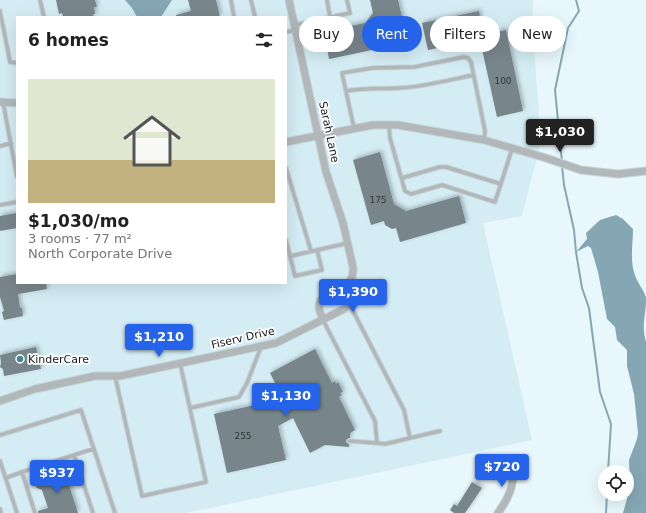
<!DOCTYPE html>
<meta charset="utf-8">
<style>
:root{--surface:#fff;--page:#f6f6f6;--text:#202124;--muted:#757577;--accent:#2563eb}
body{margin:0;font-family:"DejaVu Sans",sans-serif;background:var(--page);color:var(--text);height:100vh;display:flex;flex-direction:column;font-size:15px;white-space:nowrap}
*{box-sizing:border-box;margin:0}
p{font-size:13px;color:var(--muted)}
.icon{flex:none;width:22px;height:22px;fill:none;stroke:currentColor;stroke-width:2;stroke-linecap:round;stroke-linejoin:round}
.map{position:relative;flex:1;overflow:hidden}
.panel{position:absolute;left:16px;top:16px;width:271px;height:268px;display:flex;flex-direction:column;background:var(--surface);border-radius:0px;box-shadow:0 4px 16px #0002}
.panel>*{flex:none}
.top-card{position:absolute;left:299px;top:16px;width:287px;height:36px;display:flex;gap:8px}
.controls{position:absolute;left:598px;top:465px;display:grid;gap:8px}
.controls a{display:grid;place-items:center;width:36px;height:36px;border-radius:50%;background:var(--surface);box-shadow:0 4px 16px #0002;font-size:20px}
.price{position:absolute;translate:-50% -34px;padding:0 9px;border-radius:4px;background:var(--accent);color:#fff;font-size:13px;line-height:26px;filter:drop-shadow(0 1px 2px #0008)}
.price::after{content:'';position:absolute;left:50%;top:24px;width:12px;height:9px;margin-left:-6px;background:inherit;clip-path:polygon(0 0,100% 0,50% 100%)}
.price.current{background:#222;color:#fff}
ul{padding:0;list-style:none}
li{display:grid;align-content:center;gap:8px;height:212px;padding:0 12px}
li span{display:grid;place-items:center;height:124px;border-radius:0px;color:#555}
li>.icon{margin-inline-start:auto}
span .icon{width:72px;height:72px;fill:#fffc;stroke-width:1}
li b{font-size:17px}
h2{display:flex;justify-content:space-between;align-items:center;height:48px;padding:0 12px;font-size:17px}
.chip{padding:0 14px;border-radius:18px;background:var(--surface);box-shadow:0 4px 16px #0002;font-size:14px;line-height:36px}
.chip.current{background:var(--accent);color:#fff}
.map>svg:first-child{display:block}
.built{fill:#d4ecf4;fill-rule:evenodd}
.water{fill:#85a7b3}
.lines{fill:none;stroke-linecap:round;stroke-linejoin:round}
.stream{stroke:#85a7b3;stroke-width:2}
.building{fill:#78868b;filter:url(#shadow)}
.lane-casing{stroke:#c6d4d8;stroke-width:5.5}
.street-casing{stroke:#c6d4d8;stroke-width:9}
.lane{stroke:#b2b8ba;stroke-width:3.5}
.street{stroke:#b2b8ba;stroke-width:7}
.poi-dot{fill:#458498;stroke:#fff;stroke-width:1.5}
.labels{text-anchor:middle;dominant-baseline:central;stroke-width:3.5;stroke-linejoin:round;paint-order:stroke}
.number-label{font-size:9px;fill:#2e3638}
.street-label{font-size:11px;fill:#161b1d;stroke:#fff}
.poi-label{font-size:11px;fill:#161b1d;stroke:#fff;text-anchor:start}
</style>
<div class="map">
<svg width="646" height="513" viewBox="0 0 646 513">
<defs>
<filter id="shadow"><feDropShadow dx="2" dy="-2" stdDeviation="2" flood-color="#0004"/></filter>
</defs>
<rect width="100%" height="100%" fill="#e8f7fc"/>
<path class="built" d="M0,0H533L532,21L541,142L522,216L483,223L532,440L186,513H0ZM17,17H286V283H17Z"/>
<path class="water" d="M125,0H172L161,17H137L132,8Z
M616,215L623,219L633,229C633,243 630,258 634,272C636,282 646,292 646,299C646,316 641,325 646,342V513H623L630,488L629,460L637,439L638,433L634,394L627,366V350L617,340L615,327L607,319L598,272L591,248L588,246L576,252L587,239L586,233L600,220Z"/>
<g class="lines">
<path class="stream" d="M562,162L555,90L568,28L579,11L576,0
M562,166L564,185L574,230L576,252L582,288L589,308L600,392L611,424L608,472
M606,513L607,494"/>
</g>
<path class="building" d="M56,0H95L97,7H94L95,14H93L94,17H63L62,13L59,14Z
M188,0H216L220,17H176V15L191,11Z
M370,0H398L404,26L391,28L388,34L391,46L329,59L324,32L365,23L373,13Z
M479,11L481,25H489L493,33L506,30L523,111L497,117L482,49L470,41L428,50L422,23Z
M380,152L394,204L406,211L459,196L466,223L400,242L396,228L392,229L385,225L384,221L371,225L353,160Z
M17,213V228L0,231V216Z
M17,274V283H46L47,289L18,294L20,308H22L23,316L4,320L2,312L4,311L0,297V277Z
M36,347L41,369L4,376L3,369L0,367L1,363L0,355Z
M315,349L332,383L335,381L336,384L338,382L343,392L340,393L342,395L339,397L355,430L350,433V438L346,440V442L349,444V447L325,445L310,453L293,418L278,426L286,460L227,473L214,414L283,399L270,373Z
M65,473L78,513H38V511L48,508L42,490L37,488L35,485L36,478L42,475L48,478Z
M472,482L482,488L465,513H454L450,510L454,504L457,506Z"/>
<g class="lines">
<defs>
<path id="lane" d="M40,0L44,17
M231,0L234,17
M251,0L255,17
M327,0L330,17
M0,11L10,62L17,63
M295,25L350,13L347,0
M286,32L296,30
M346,91C364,88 382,89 399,88C424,87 449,80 473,75
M3,102L17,177
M389,125L390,138L405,191L411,194L442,185L495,202L512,149
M354,128L342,73L372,68L414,67L464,57L468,58L471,62L485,131L484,140
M0,146L11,143
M286,168L311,251
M402,178L440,167H446L501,184
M0,205L17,202
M286,240L295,276L322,270L317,250
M291,256L348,243
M323,320L375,421L377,443L385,444L410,438L404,410L352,309L347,306
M115,376L142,496L206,482L180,363
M190,408L239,397L247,383L261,347
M0,435L81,410L115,513
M410,438L440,431
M349,441L377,443
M74,455L93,449
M0,461L17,513
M6,478L22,472
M0,509L1,513
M35,513L22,472L74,455L93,513"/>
<path id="street" d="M289,0L326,172L343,223L353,267C355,298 319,285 319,307C319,311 322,316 323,320
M0,102L17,103
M286,142L373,125H398L484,140L546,158L581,170L618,174L646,171
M0,401L35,389L95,376H120L276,343L344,309L347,306L346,298L343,288
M498,513C510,496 513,487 514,467"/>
</defs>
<use href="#lane" class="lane-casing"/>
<use href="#street" class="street-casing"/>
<use href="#lane" class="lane"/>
<use href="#street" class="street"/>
</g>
<circle class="poi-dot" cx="20" cy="359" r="4"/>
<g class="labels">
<g class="number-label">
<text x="503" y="81">100</text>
<text x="378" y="200">175</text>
<text x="243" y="436">255</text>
</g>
<g class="street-label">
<text transform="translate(329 132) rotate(78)">Sarah Lane</text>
<text transform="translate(243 338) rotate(-13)">Fiserv Drive</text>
</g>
<g class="poi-label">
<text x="28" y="359">KinderCare</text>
</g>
</g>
</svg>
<div class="controls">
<a><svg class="icon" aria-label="locate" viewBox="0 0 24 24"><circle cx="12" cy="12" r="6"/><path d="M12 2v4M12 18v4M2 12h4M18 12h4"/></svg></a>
</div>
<b class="price current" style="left:560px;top:153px">$1,030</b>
<b class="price" style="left:353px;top:313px">$1,390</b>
<b class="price" style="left:159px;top:358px">$1,210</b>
<b class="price" style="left:286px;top:417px">$1,130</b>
<b class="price" style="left:502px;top:488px">$720</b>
<b class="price" style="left:57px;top:494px">$937</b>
<div class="top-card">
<a class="chip">Buy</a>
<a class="chip current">Rent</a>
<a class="chip">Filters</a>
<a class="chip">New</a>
</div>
<section class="panel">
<h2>6 homes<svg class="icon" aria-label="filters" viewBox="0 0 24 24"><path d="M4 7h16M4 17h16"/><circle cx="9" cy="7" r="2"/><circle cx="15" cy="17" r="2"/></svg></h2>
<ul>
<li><span style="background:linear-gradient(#dfe7d0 65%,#c2b280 0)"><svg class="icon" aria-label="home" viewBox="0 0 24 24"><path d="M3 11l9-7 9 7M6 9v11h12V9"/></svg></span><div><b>$1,030/mo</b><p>3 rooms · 77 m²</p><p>North Corporate Drive</p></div></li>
</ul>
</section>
</div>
